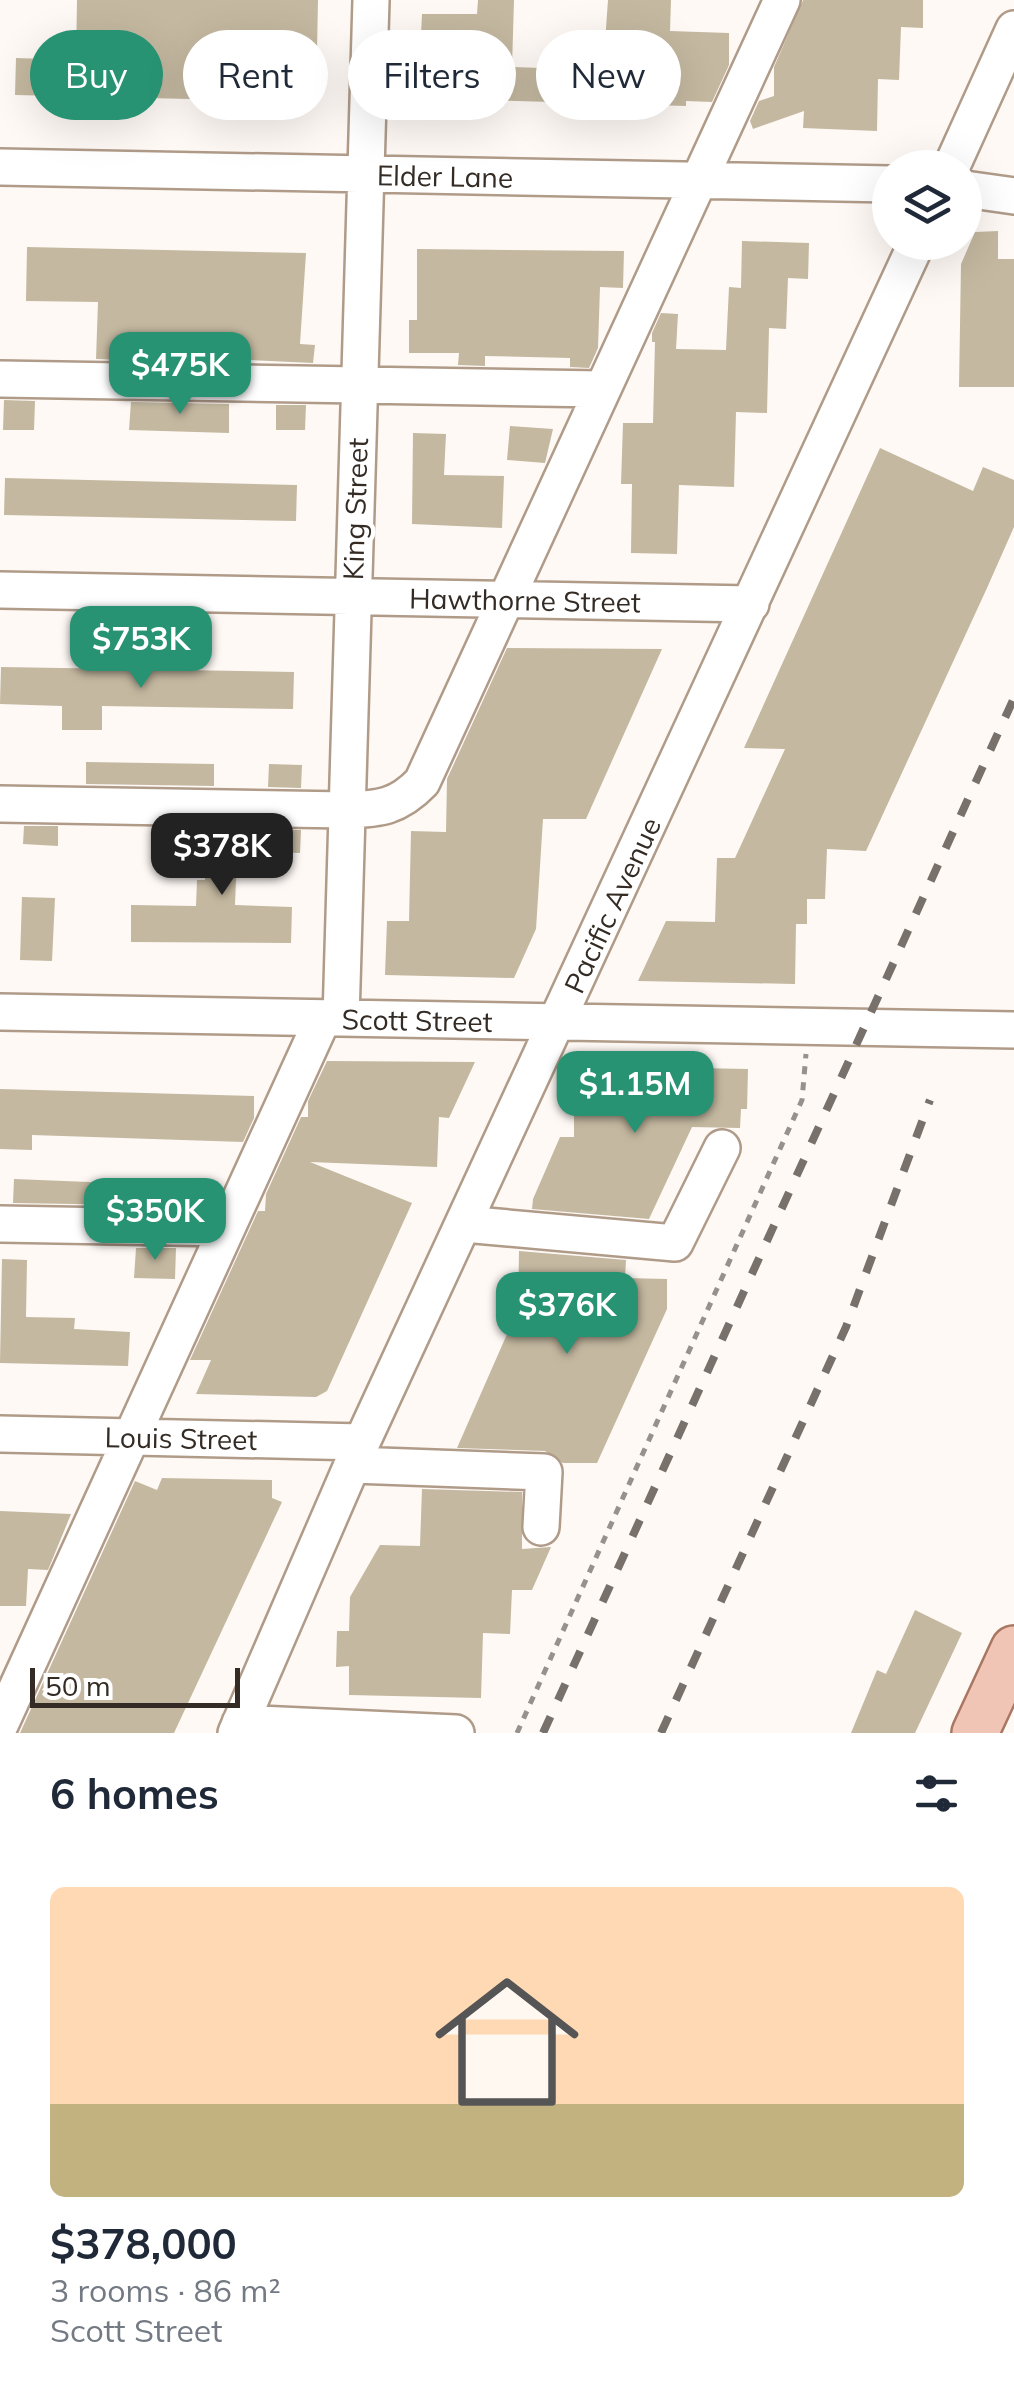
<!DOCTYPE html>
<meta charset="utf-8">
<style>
:root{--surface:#fff;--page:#f6f6f7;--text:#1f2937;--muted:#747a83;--line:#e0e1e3;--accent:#289373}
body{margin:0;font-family:Mulish,sans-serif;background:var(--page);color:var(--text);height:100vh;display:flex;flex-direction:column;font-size:38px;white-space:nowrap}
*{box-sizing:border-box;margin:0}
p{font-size:32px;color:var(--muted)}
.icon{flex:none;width:55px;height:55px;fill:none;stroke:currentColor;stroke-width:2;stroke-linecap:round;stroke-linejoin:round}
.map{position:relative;height:1733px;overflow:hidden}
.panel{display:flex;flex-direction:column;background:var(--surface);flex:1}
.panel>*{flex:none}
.top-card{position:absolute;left:30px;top:30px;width:955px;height:90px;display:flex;gap:20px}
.controls{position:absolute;left:872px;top:150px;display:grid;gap:20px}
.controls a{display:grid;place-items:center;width:110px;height:110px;border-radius:50%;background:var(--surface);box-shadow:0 10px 40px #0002;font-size:50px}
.scale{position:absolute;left:30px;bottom:25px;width:210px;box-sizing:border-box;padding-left:10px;border:5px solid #332b24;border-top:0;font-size:28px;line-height:35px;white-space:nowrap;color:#332b24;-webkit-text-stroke:8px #fff;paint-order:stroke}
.price{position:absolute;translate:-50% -85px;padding:0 22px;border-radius:20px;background:var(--accent);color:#fff;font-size:32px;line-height:65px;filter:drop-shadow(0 2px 5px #0008)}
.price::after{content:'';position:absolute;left:50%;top:60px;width:30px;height:22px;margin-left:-15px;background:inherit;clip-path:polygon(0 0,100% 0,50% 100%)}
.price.active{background:#222;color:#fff}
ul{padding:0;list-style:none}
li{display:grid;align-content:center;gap:20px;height:530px;padding:0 50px}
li+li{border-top:2px solid var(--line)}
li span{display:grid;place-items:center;height:310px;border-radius:15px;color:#555}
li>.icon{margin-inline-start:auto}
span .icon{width:180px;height:180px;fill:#fffc;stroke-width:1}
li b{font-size:42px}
h2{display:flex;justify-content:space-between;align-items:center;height:120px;padding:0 50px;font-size:42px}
.chip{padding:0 35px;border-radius:45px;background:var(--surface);box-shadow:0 10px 40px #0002;font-size:35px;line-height:90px}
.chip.active{background:var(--accent);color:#fff}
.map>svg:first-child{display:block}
.building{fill:#c4b8a0}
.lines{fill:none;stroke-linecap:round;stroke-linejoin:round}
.minor-casing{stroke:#b09b89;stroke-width:40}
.major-casing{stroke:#a97662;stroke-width:50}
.path{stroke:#97908b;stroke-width:5;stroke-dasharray:8 8;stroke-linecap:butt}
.minor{stroke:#fff;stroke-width:35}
.major{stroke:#f1c5b5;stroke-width:45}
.rail{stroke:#78716b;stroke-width:8;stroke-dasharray:18 18;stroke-linecap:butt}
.labels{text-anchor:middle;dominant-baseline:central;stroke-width:9;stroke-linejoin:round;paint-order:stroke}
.street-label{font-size:28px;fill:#332b24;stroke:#fff}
</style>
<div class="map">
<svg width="1014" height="1733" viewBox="0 0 1014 1733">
<rect width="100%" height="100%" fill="#fef9f5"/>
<path class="building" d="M77,0H318L316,102L15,95L16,58L76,60Z
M478,0H514L512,67L603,70L608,0H671L670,31L729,33V65L712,102L686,101V106L418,98L422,14H477Z
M803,0H923V28L901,27L899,80L878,79L877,131L803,128L804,111L753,129L750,121L759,101L774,96V67Z
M998,231V259H1014V387H959L961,264L975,232Z
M742,241L809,243L808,279L788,278L786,329L769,328L767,413L736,412L734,487L679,485L677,554L631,553L632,484H621L623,423H653L655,342H652V333L661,313L678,314L676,349L726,350L729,287L741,288Z
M27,247L306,253L300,344L315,345L313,363L125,354V360L96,359L98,302L26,301Z
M417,249L624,251L623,288L600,287L598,348L589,368L570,367V358L485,356V366L458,365L459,353H409V320H417Z
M4,400L35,401L34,430H3Z
M131,402L229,404V433L129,430Z
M276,405H306L305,430H276Z
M510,426L553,429L545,463L507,460Z
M413,433L446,434L444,475L504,476L502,528L412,524Z
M880,448L973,491L983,467L1014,480V527L987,588L866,851L827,849L825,899H807V924H796L795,984L638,981L666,921L715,922L717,858H735L785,749L744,748Z
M5,478L297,485L296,521L4,515Z
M507,648L662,649L586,819H543L536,929L514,978L385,975L387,921H409L411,831L446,832L447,779Z
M1,667L294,672L293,709L102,706V730H62V706L0,704Z
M86,762L214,764V786L86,784Z
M269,764L302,765L301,788L268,787Z
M24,826H58V846L23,844Z
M207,829L301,830L300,853L237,851L235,905L292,907L291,943L131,942V905L196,906L197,880H205Z
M22,897L55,898L52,961L20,960Z
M327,1061L475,1062L449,1118L439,1117L437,1167L310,1162L412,1203L327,1391L316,1397L196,1394L211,1360H190L258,1211H265L266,1194L301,1117H308V1101Z
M594,1066L748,1069L747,1109H741L740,1128L692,1127L649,1219L532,1209L533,1199L560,1137H574V1110Z
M0,1089L254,1096V1118L243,1142L32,1135V1150L0,1149Z
M14,1179L189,1186V1206L13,1203Z
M136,1248H176L175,1279L134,1278Z
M519,1251L626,1260L625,1278L667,1279V1309L597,1463H563L545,1451L457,1448L518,1309Z
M2,1259L27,1260L26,1317L75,1318L74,1329L130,1332L128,1366L0,1363Z
M162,1478L272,1480V1498L282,1502L174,1733H20L135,1481L157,1490Z
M422,1489L522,1492V1549L551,1547L532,1590H512L510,1634L483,1633L481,1698L349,1695V1666L336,1667L337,1631H349L350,1597L380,1545L420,1546Z
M0,1511L71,1514L48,1570L28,1569L26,1606H0Z
M915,1610L962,1633L915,1733H851L877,1670L886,1674Z"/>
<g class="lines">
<defs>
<path id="minor" d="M0,167L890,184
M951,168L1014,29
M965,189L1014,196
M0,379L601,389
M0,590L751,604
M0,804L346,810C380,809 398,807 422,782L782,0
M0,1012L1014,1030
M341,1018L371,0
M0,1224L227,1228
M464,1224L675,1243L722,1148
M0,1434L362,1442
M353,1465L544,1472L541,1527
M240,1723L456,1733
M0,1725L323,1018
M236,1733L362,1442L917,242"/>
<path id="major" d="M975,1733L1014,1649"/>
</defs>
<use href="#minor" class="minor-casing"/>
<use href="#major" class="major-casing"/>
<path class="path" d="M517,1733L802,1100L806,1054"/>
<use href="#minor" class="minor"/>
<use href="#major" class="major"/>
<path class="rail" d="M543,1733L1014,698
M661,1733L846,1327L930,1100"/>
</g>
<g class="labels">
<g class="street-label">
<text transform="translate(445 176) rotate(1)">Elder Lane</text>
<text transform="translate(355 509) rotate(-88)">King Street</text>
<text transform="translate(525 600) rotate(1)">Hawthorne Street</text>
<text transform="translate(612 905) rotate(-65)">Pacific Avenue</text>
<text transform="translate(417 1020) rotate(1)">Scott Street</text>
<text transform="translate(181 1438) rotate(1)">Louis Street</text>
</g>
</g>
</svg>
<div class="controls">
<a><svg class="icon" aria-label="layers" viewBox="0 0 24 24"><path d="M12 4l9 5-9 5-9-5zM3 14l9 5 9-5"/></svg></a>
</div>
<div class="scale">50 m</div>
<b class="price" style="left:180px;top:417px">$475K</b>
<b class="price" style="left:141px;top:691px">$753K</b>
<b class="price active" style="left:222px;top:898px">$378K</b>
<b class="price" style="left:635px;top:1136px">$1.15M</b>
<b class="price" style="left:155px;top:1263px">$350K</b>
<b class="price" style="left:567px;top:1357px">$376K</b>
<div class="top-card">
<a class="chip active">Buy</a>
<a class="chip">Rent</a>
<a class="chip">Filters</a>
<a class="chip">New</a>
</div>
</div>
<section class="panel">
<h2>6 homes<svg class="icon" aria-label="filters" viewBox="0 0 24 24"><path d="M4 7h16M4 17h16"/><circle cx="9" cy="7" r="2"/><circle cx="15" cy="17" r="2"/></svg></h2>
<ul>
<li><span style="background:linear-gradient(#ffd9b3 70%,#c2b280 0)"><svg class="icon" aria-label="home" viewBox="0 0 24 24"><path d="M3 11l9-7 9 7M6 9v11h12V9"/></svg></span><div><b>$378,000</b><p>3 rooms · 86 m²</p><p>Scott Street</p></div></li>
</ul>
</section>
